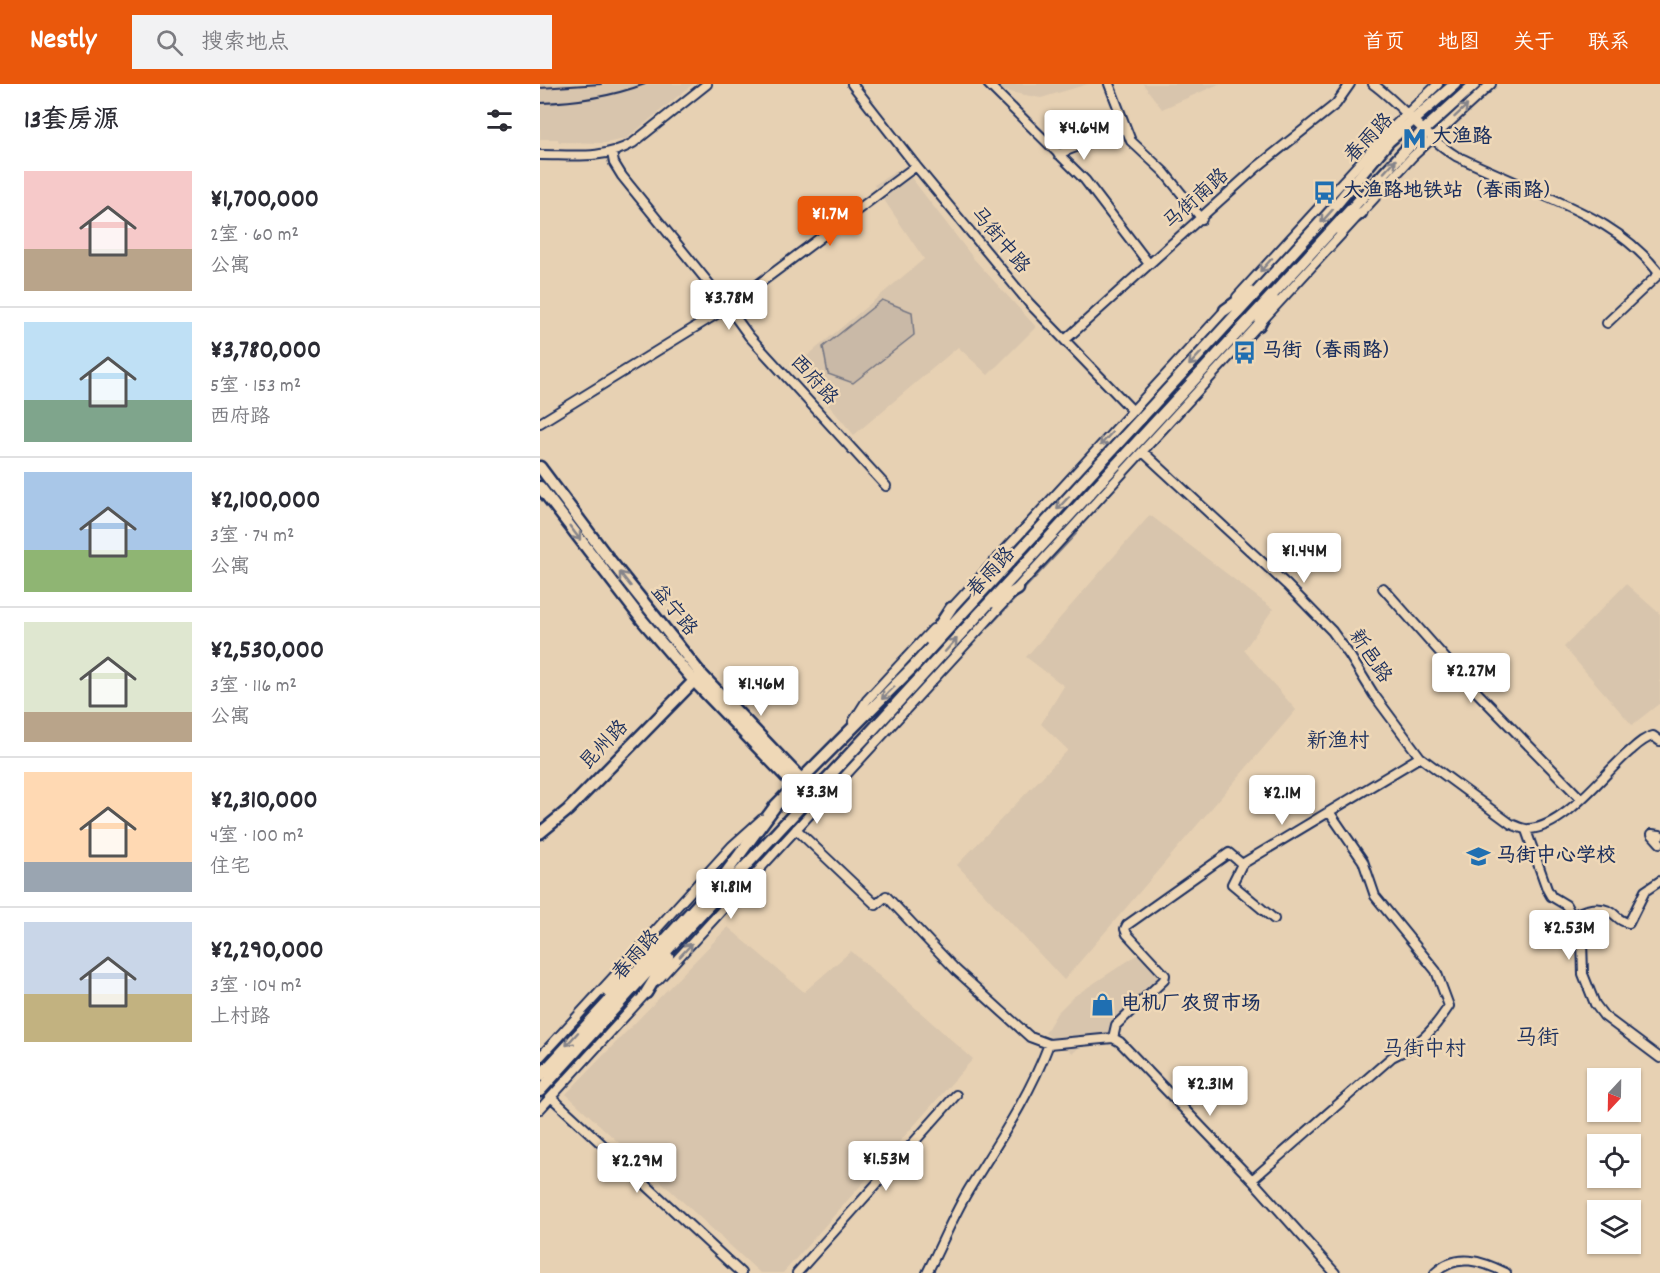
<!DOCTYPE html>
<html lang="zh">
<meta charset="utf-8">
<style>
:root{--surface:#fff;--page:#f2f2f3;--text:#2b2b33;--muted:#7c7c81;--line:#e1e1e2;--accent:#ea580c}
body{margin:0;font-family:Dekko,"LXGW WenKai TC",sans-serif;background:var(--page);color:var(--text);height:100vh;display:flex;flex-direction:column;font-size:22px;white-space:nowrap}
*{box-sizing:border-box;margin:0}
p{font-size:20px;color:var(--muted)}
.icon{flex:none;width:33px;height:33px;fill:none;stroke:currentColor;stroke-width:2;stroke-linecap:round;stroke-linejoin:round}
.map{position:relative;flex:1;overflow:hidden}
.sheet{display:flex;flex-direction:column;background:var(--surface);width:540px}
.sheet>*{flex:none}
.needle{width:39px;rotate:202deg}
.buttons{position:absolute;left:1047px;top:984px;display:grid;gap:12px}
.buttons a{display:grid;place-items:center;width:54px;height:54px;border-radius:0px;background:var(--surface);box-shadow:0 2px 4px #0004;font-size:30px}
.price{position:absolute;translate:-50% -51px;padding:0 14px;border-radius:6px;background:#fff;color:#222;font-size:20px;line-height:39px;filter:drop-shadow(0 2px 3px #0008)}
.price::after{content:'';position:absolute;left:50%;top:36px;width:18px;height:14px;margin-left:-9px;background:inherit;clip-path:polygon(0 0,100% 0,50% 100%)}
.price.current{background:var(--accent);color:#fff}
ul{padding:0;list-style:none}
li{display:flex;align-items:center;gap:18px;height:150px;padding:0 24px}
li+li{border-top:2px solid var(--line)}
li span{display:grid;place-items:center;flex:none;width:168px;height:120px;border-radius:0px;color:#555}
li>.icon{margin-inline-start:auto}
span .icon{width:72px;height:72px;fill:#fffc;stroke-width:1}
li b{font-size:26px}
h2{display:flex;justify-content:space-between;align-items:center;height:72px;padding:0 24px;font-size:26px}
header{display:flex;align-items:center;gap:36px;box-sizing:border-box;height:84px;padding:0 30px;background:var(--accent);color:#fff}
header strong{font-size:28px}
nav{display:flex;gap:33px;margin-inline-start:auto;font-size:21px}
.search{width:420px;height:54px;background:var(--page);display:flex;align-items:center;gap:15px;box-sizing:border-box;padding:0 21px;border-radius:0px;color:var(--muted);font-size:22px}
main{display:flex;flex:1;min-height:0}
.map>svg:first-child{display:block}
.built{fill:#d8c5ad}
.green{fill:#c9b9a7;stroke:#727482;stroke-width:1.5}
.lines{fill:none;stroke-linecap:round;stroke-linejoin:round}
.minor-casing{stroke:#1b2f5e;stroke-width:12}
.major-casing{stroke:#1b2f5e;stroke-width:15}
.minor{stroke:#efd8b7;stroke-width:8}
.major{stroke:#efd8b7;stroke-width:10}
.rail{stroke:#1b2f5e;stroke-width:2}
.oneway{stroke:#85848a}
.labels{text-anchor:middle;dominant-baseline:central;stroke-width:5;stroke-linejoin:round;paint-order:stroke}
.poi-label{font-size:20px;font-weight:bold;fill:#1b2f5e;stroke:#efd8b7;text-anchor:start}
.street-label{font-size:20px;fill:#1b2f5e;stroke:#efd8b7}
.neighbourhood-label{font-size:21px;fill:#1b2f5e;stroke:#efd8b7}
.quarter-label{font-size:22px;fill:#1b2f5e;stroke:#efd8b7}
</style>
<header>
<strong>Nestly</strong>
<div class="search"><svg class="icon" aria-label="search" viewBox="0 0 24 24"><circle cx="10" cy="10" r="6"/><path d="M15 15l6 6"/></svg>搜索地点</div>
<nav><a>首页</a><a>地图</a><a>关于</a><a>联系</a></nav>
</header>
<main>
<section class="sheet">
<h2>13套房源<svg class="icon" aria-label="filters" viewBox="0 0 24 24"><path d="M4 7h16M4 17h16"/><circle cx="9" cy="7" r="2"/><circle cx="15" cy="17" r="2"/></svg></h2>
<ul>
<li><span style="background:linear-gradient(#f6c9c9 65%,#b9a48a 0)"><svg class="icon" aria-label="home" viewBox="0 0 24 24"><path d="M3 11l9-7 9 7M6 9v11h12V9"/></svg></span><div><b>¥1,700,000</b><p>2室 · 60 m²</p><p>公寓</p></div></li>
<li><span style="background:linear-gradient(#bfe0f5 65%,#7fa58c 0)"><svg class="icon" aria-label="home" viewBox="0 0 24 24"><path d="M3 11l9-7 9 7M6 9v11h12V9"/></svg></span><div><b>¥3,780,000</b><p>5室 · 153 m²</p><p>西府路</p></div></li>
<li><span style="background:linear-gradient(#a9c7e8 65%,#8fb573 0)"><svg class="icon" aria-label="home" viewBox="0 0 24 24"><path d="M3 11l9-7 9 7M6 9v11h12V9"/></svg></span><div><b>¥2,100,000</b><p>3室 · 74 m²</p><p>公寓</p></div></li>
<li><span style="background:linear-gradient(#dfe7d0 75%,#b9a48a 0)"><svg class="icon" aria-label="home" viewBox="0 0 24 24"><path d="M3 11l9-7 9 7M6 9v11h12V9"/></svg></span><div><b>¥2,530,000</b><p>3室 · 116 m²</p><p>公寓</p></div></li>
<li><span style="background:linear-gradient(#ffd9b3 75%,#9aa5b1 0)"><svg class="icon" aria-label="home" viewBox="0 0 24 24"><path d="M3 11l9-7 9 7M6 9v11h12V9"/></svg></span><div><b>¥2,310,000</b><p>4室 · 100 m²</p><p>住宅</p></div></li>
<li><span style="background:linear-gradient(#c9d6e8 60%,#c2b280 0)"><svg class="icon" aria-label="home" viewBox="0 0 24 24"><path d="M3 11l9-7 9 7M6 9v11h12V9"/></svg></span><div><b>¥2,290,000</b><p>3室 · 104 m²</p><p>上村路</p></div></li>
</ul>
</section>
<div class="map">
<svg width="1120" height="1189" viewBox="0 0 1120 1189">
<rect width="100%" height="100%" fill="#e7d1b3"/>
<filter id="ink" filterUnits="userSpaceOnUse"><feTurbulence type="fractalNoise" baseFrequency=".0167" numOctaves="2"/><feDisplacementMap in="SourceGraphic" scale="12" xChannelSelector="R" yChannelSelector="G"/><feConvolveMatrix kernelMatrix="1 2 1 2 8 2 1 2 1" color-interpolation-filters="sRGB"/></filter>
<g filter="url(#ink)">
<path class="built" d="M0,0H153L86,55L65,59L18,58V55H0Z
M453,0H548L501,14L459,6Z
M603,0H679L622,25Z
M363,83L434,175L496,243L448,291L418,263L314,351L255,282L384,175L334,101Z
M610,431L733,525L704,566L756,626L524,896L417,781L528,666L501,640L524,602L486,573Z
M1086,500L1120,530V619L1092,641L1024,563Z
M188,843L264,908L311,867L433,975L243,1189H220L26,1010Z
M603,867L632,894L572,947L563,957H546L533,969L505,949L517,929L533,913Z"/>
<path class="green" d="M786,123L787,124L725,194L714,201Z
M342,216L372,228L374,251L313,299L288,290L283,263Z
M692,228L608,320L607,317L678,239Z
M716,236L717,237L612,354L610,352Z
M574,354L576,355L408,538L416,525Z
M590,374L592,375L474,501Z
M535,449L536,450L450,542Z
M454,525L306,688L304,687L442,534Z"/>
<g class="lines">
<defs>
<path id="minor" d="M312,0L376,82L489,219L592,326
M448,0L545,96L609,180
M569,0L591,57L624,88L662,135
M833,0C863,22 884,52 916,72C944,85 973,97 1001,110C1047,130 1087,148 1119,189
M72,69L74,79L82,92L188,223L209,252L346,402
M518,70L586,44
M0,71C33,71 63,76 93,59L167,0
M697,213L848,48L898,0
M1067,239L1120,189
M525,256L717,83L796,20L810,0
M0,339L188,223L376,82
M603,368L747,501L792,547L810,572L834,611L880,673L971,740C977,742 983,746 989,745C1025,743 1063,690 1090,667C1097,661 1104,654 1113,652L1120,657
M843,504L921,592L1041,715
M409,527L687,224
M313,638L327,616L393,545
M256,745L336,821L346,812L416,886L490,953L509,960L573,954L580,958L712,1096L795,1189
M986,746L1007,805L1011,812L1026,821L1032,832L1042,856L1043,890L1055,920L1064,932L1120,974
M1120,751L1112,750L1120,759
M1032,832C1043,826 1056,821 1069,827C1078,831 1077,837 1089,839L1105,807L1120,797
M734,835L692,800L702,780L880,673
M86,879L192,762L222,735
M118,896L873,72L951,0
M573,954L576,941L624,896L625,891L587,850L585,845L587,841L689,769L702,780
M0,973L78,888
M11,1013L201,1189
M0,1025L108,907
M712,1096L852,973C882,959 891,949 909,922L896,887L835,812L823,777L790,729
M257,1189L416,1011
M387,1189C402,1160 414,1129 431,1102C460,1055 489,1013 509,960
M895,1189C917,1168 942,1177 966,1189"/>
<path id="major" d="M798,145L821,129
M685,226L710,208
M719,241L733,215
M0,383L65,470L161,590L262,696L272,712
M0,403L102,536L154,597L255,702L272,712L280,720
M455,519L478,505
M390,556L411,524
M0,749L28,726L154,597
M69,909L89,876
M106,909L128,873
M0,992L183,793L236,721L374,582L790,128L849,57L915,0
M0,1007L142,850L336,642L883,47L935,0"/>
</defs>
<use href="#minor" class="minor-casing"/>
<use href="#major" class="major-casing"/>
<use href="#minor" class="minor"/>
<use href="#major" class="major"/>
<path class="rail" d="M0,4L61,0
M0,19C37,18 70,13 105,0"/>
</g>
<defs><path id="oneway-shaft" d="M-6 0H5M1.5-3L5.5 0L1.5 3" fill="none" stroke-width="1.6" stroke-linecap="round" stroke-linejoin="round" transform="scale(1.5)"/></defs>
<g class="oneway">
<use href="#oneway-shaft" transform="translate(921 27) rotate(-43)"/>
<use href="#oneway-shaft" transform="translate(850 82) rotate(-47)"/>
<use href="#oneway-shaft" transform="translate(787 132) rotate(132)"/>
<use href="#oneway-shaft" transform="translate(726 181) rotate(132)"/>
<use href="#oneway-shaft" transform="translate(655 275) rotate(133)"/>
<use href="#oneway-shaft" transform="translate(566 355) rotate(132)"/>
<use href="#oneway-shaft" transform="translate(523 419) rotate(133)"/>
<use href="#oneway-shaft" transform="translate(35 449) rotate(53)"/>
<use href="#oneway-shaft" transform="translate(85 495) rotate(-128)"/>
<use href="#oneway-shaft" transform="translate(411 561) rotate(-48)"/>
<use href="#oneway-shaft" transform="translate(348 609) rotate(135)"/>
<use href="#oneway-shaft" transform="translate(146 866) rotate(-47)"/>
<use href="#oneway-shaft" transform="translate(32 955) rotate(132)"/>
</g>
</g>
<defs>
<symbol id="metro-bare" viewBox="-9 -9 18 18"><path d="M-5.5 5V-5H-3L0 0L3-5H5.5V5H3V-.5L0 4L-3-.5V5Z" fill="#1f6fb2" stroke="#efd8b7" stroke-width="2.5" paint-order="stroke"/></symbol>
<symbol id="bus-bare" viewBox="-9 -9 18 18"><path d="M-5-6H5V4H4V6H2V4H-2V6H-4V4H-5ZM-3.5-4V0h7V-4ZM-3.5 1.2v1.5H-2V1.2ZM2 1.2v1.5H3.5V1.2Z" fill="#1f6fb2" stroke="#efd8b7" stroke-width="2.5" paint-order="stroke"/></symbol>
<symbol id="school-bare" viewBox="-9 -9 18 18"><path d="M0-5L7-2L0 1L-7-2ZM-4 1L0 2.5L4 1V4Q0 6-4 4Z" fill="#1f6fb2" stroke="#efd8b7" stroke-width="2.5" paint-order="stroke"/></symbol>
<symbol id="shop-bare" viewBox="-9 -9 18 18"><path d="M-5-2.5h2.3a2.7 3.5 0 0 1 5.4 0H5L5.5 6h-11ZM-1.5-2.5h3a1.5 2.3 0 0 0-3 0Z" fill="#1f6fb2" stroke="#efd8b7" stroke-width="2.5" paint-order="stroke"/></symbol>
</defs>
<g fill-rule="evenodd">
<use href="#metro-bare" x="858" y="38" width="33" height="33"/>
<use href="#bus-bare" x="768" y="92" width="33" height="33"/>
<use href="#bus-bare" x="688" y="252" width="33" height="33"/>
<use href="#school-bare" x="922" y="756" width="33" height="33"/>
<use href="#shop-bare" x="546" y="904" width="33" height="33"/>
</g>
<g class="labels">
<g class="poi-label">
<text x="892" y="54">大渔路</text>
<text x="803" y="108">大渔路地铁站（春雨路）</text>
<text x="722" y="268">马街（春雨路）</text>
<text x="956" y="773">马街中心学校</text>
<text x="581" y="921">电机厂农贸市场</text>
</g>
<g class="street-label">
<text transform="translate(830 55) rotate(-46)">春雨路</text>
<text transform="translate(657 116) rotate(-42)">马街南路</text>
<text transform="translate(459 157) rotate(50)">马街中路</text>
<text transform="translate(273 297) rotate(48)">西府路</text>
<text transform="translate(452 489) rotate(-47)">春雨路</text>
<text transform="translate(133 527) rotate(51)">益宁路</text>
<text transform="translate(829 573) rotate(56)">新邑路</text>
<text transform="translate(65 662) rotate(-46)">昆州路</text>
<text transform="translate(97 872) rotate(-48)">春雨路</text>
</g>
<g class="neighbourhood-label">
<text x="798" y="659">新渔村</text>
<text x="884" y="967">马街中村</text>
</g>
<g class="quarter-label">
<text x="997" y="955">马街</text>
</g>
</g>
</svg>
<div class="buttons">
<a><svg class="needle" viewBox="-14 -14 28 28"><path d="M0-13l5 13h-10z" fill="#e53935"/><path d="M0 13l5-13h-10z" fill="#7c7c81"/></svg></a>
<a><svg class="icon" aria-label="locate" viewBox="0 0 24 24"><circle cx="12" cy="12" r="6"/><path d="M12 2v4M12 18v4M2 12h4M18 12h4"/></svg></a>
<a><svg class="icon" aria-label="layers" viewBox="0 0 24 24"><path d="M12 4l9 5-9 5-9-5zM3 14l9 5 9-5"/></svg></a>
</div>
<b class="price" style="left:544px;top:77px">¥4.64M</b>
<b class="price current" style="left:290px;top:163px">¥1.7M</b>
<b class="price" style="left:189px;top:247px">¥3.78M</b>
<b class="price" style="left:764px;top:500px">¥1.44M</b>
<b class="price" style="left:931px;top:620px">¥2.27M</b>
<b class="price" style="left:221px;top:633px">¥1.46M</b>
<b class="price" style="left:277px;top:741px">¥3.3M</b>
<b class="price" style="left:742px;top:742px">¥2.1M</b>
<b class="price" style="left:191px;top:836px">¥1.81M</b>
<b class="price" style="left:1029px;top:877px">¥2.53M</b>
<b class="price" style="left:670px;top:1033px">¥2.31M</b>
<b class="price" style="left:346px;top:1108px">¥1.53M</b>
<b class="price" style="left:97px;top:1110px">¥2.29M</b>
</div>
</main>
